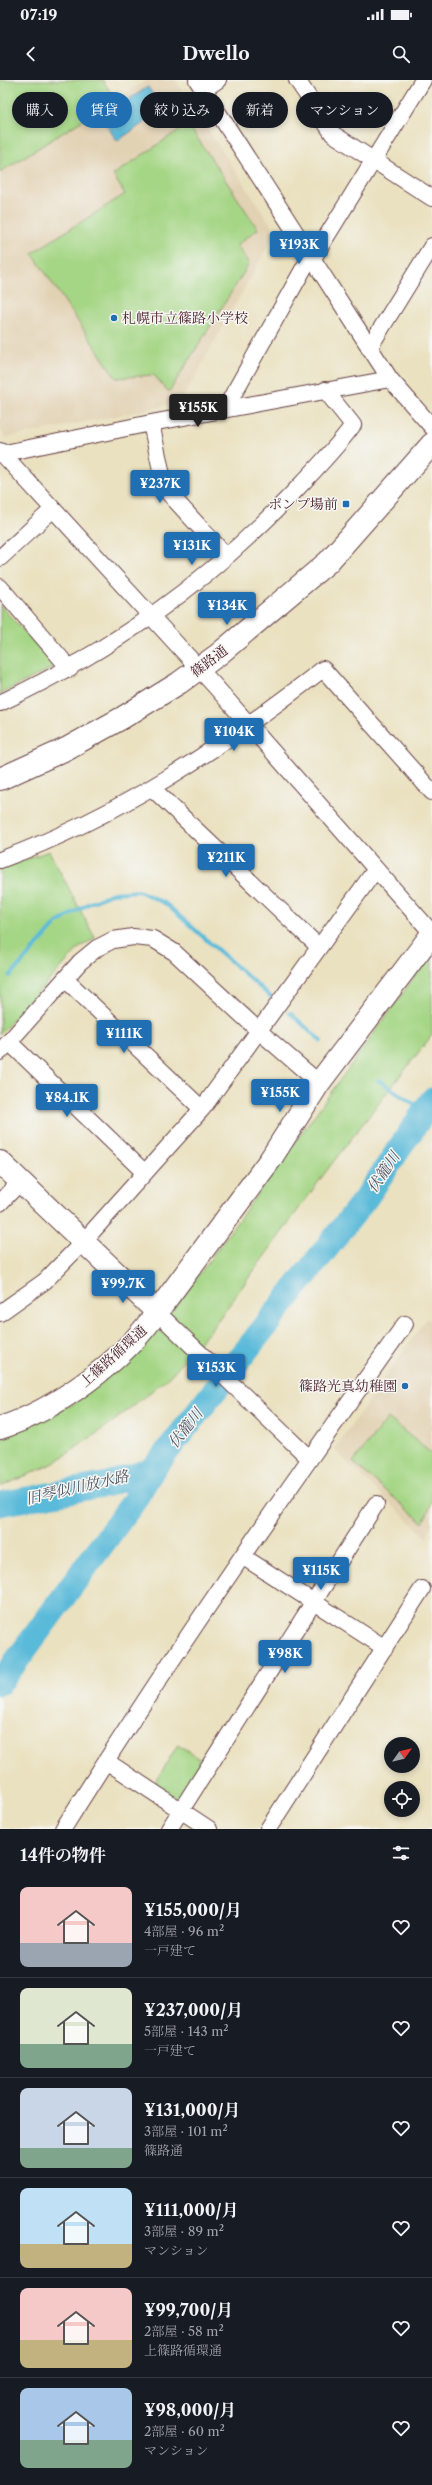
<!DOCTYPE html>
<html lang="ja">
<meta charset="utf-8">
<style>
:root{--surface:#171b24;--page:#242831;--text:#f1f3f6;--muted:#9ea1a6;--line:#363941;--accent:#1f6fb2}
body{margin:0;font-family:"Libre Caslon Text","Noto Serif JP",serif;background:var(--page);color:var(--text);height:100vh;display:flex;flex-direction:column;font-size:15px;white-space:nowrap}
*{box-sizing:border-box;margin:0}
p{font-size:13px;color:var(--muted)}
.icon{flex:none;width:22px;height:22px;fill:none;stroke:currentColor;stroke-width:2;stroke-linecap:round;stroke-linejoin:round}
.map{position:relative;height:1749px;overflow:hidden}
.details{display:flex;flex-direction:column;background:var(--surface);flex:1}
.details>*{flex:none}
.top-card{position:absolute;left:12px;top:12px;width:408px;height:36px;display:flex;gap:8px}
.needle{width:26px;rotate:56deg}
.controls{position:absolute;left:384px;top:1657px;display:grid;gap:8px}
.controls a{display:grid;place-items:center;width:36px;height:36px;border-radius:50%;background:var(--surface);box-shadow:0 2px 6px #0003;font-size:20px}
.price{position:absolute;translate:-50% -34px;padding:0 9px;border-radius:4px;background:var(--accent);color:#fff;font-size:13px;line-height:26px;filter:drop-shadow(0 1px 2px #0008)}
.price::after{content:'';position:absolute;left:50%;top:24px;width:12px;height:9px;margin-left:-6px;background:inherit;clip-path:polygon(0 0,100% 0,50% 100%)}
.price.active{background:#222;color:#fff}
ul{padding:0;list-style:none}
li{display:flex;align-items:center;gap:12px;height:100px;padding:0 20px}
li+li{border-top:1px solid var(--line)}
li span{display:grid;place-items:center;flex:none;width:112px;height:80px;border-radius:8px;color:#555}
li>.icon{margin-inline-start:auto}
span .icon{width:48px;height:48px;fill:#fffc;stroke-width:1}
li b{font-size:17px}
h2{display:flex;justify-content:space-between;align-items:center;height:48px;padding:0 20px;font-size:17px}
.chip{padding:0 14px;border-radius:18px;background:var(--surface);box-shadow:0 2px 6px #0003;font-size:14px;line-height:36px}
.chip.active{background:var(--accent);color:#fff}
.status{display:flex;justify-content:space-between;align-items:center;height:28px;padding:0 20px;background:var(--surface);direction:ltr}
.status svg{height:11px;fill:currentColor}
header{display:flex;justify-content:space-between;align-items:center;height:52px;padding:0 20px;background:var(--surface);font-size:18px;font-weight:700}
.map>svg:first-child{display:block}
.built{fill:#e2d2b4}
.green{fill:#a5d685;stroke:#787a58}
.water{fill:#5abad9;stroke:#526c82}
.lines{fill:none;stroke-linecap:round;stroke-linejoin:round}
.stream{stroke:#5abad9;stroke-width:4}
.river{stroke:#5abad9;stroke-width:25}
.street-casing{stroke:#623c41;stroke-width:18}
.secondary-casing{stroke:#623c41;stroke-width:24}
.street{stroke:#fff;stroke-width:16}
.secondary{stroke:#fff;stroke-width:22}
.poi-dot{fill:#1f6fb2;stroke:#f6f6f2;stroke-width:1.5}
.labels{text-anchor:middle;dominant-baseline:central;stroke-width:3;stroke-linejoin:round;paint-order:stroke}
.poi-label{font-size:14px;fill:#4a1f2b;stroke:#f6f6f2;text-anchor:end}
.street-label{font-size:14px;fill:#4a1f2b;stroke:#f6f6f2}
.water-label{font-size:15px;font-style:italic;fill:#505568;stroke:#f6f6f2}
</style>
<div class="status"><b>07:19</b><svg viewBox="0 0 49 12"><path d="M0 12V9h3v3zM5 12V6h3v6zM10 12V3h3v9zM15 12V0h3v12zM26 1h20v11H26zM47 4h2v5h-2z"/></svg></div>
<header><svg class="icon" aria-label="back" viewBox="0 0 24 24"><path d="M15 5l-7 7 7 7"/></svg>Dwello<svg class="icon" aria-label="search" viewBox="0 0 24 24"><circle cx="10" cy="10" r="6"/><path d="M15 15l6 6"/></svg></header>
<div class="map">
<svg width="432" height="1749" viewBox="0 0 432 1749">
<rect width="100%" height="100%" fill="#f6f6f2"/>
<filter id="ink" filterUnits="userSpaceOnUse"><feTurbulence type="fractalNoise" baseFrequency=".025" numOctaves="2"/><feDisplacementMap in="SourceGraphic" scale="8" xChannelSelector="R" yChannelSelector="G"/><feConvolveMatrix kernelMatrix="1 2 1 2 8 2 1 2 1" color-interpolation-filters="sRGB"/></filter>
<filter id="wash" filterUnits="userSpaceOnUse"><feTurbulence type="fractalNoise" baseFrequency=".012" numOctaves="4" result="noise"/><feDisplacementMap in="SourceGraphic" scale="16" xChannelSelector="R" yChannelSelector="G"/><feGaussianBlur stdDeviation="0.9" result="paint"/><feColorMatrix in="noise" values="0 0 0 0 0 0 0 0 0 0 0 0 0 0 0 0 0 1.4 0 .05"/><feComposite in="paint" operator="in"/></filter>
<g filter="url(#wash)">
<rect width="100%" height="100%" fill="#eae1c0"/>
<path class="built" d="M147,0H175L276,152L180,323L5,358L0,350V92Z
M427,1238L432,1243V1443L427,1458L334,1370Z"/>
<path class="green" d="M0,0H103L115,20L0,92Z
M188,44L258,149L237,165L249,184L169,312L154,295L116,298L32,173L125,114L113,95Z
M0,525L52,582V588L0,614Z
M49,771L95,858L79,868L0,954V789Z
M432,873V955L330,1086L210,1251L170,1296L113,1342L54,1383L0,1407V1360L75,1323L145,1264L190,1207Z
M388,1338L432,1374V1422L423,1443L353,1382Z
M178,1664L202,1681L178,1720L155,1703Z"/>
<path class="water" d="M148,7L163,30L117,61L101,37Z"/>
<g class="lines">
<path class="stream" d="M10,896L57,843L88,824L113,813L139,811L166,824L272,918
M290,933L321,961
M378,1000L424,1031"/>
<path class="river" d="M0,1424L108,1404L153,1389
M0,1603L132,1424L153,1389L366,1118L432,1020"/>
</g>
</g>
<g filter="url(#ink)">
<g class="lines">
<defs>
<path id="street" d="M197,0L390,299L432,347
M297,0L333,54L432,118
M203,10L218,0
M369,268L432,166
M225,329L305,186L312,180L423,0
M151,343L165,409L226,476
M0,371L214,605L432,853
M0,374L151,343L390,299
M0,478L52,430
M0,507L70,589
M0,623C112,570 203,506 289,417C312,393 334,371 353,345L325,310
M153,709L319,867
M0,780C122,735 222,667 323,589L432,712
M65,899L202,1029
M9,962L145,1093
M0,972L80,882L97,868L113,860L133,857L153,859L174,872L259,951L319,1003
M0,1123L20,1102
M157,1232L309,1378
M0,1233L45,1201L83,1162L202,1029L376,789
M242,1476L385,1568
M106,1681L209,1749
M63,1749C170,1577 287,1410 405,1244
M169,1749L376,1424
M268,1749L422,1509"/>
<path id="secondary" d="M0,699L66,669L122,638L179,603L219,574L328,482L432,364
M0,1082L157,1232C123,1281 56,1330 0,1348
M157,1232L270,1080L319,1003L432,854"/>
</defs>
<use href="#street" class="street-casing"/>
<use href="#secondary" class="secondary-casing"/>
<use href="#street" class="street"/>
<use href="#secondary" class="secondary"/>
</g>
</g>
<g class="poi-dot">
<circle cx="114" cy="238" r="4"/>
<rect x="342" y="420" width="8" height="8" rx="2"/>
<circle cx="405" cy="1306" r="4"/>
</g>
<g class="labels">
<g class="poi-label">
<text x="122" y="238" text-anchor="start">札幌市立篠路小学校</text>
<text x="338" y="424">ポンプ場前</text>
<text x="397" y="1306">篠路光真幼稚園</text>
</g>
<g class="street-label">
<text transform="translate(209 581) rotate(-37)">篠路通</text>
<text transform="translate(113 1276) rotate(-42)">上篠路循環通</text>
</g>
<g class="water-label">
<text transform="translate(383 1092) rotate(-56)">伏籠川</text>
<text transform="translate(185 1348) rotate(-52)">伏籠川</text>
<text transform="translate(77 1407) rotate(-13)">旧琴似川放水路</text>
</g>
</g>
</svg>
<div class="controls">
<a><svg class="needle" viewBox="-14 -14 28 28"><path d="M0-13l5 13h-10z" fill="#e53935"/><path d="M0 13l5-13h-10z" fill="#9ea1a6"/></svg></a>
<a><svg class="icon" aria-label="locate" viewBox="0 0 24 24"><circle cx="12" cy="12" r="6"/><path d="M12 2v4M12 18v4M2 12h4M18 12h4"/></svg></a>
</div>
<b class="price" style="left:299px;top:185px">¥193K</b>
<b class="price active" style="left:198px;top:348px">¥155K</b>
<b class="price" style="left:160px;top:424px">¥237K</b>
<b class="price" style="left:192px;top:486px">¥131K</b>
<b class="price" style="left:227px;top:546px">¥134K</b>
<b class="price" style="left:234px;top:672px">¥104K</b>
<b class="price" style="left:226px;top:798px">¥211K</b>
<b class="price" style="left:124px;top:974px">¥111K</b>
<b class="price" style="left:280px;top:1033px">¥155K</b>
<b class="price" style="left:67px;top:1038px">¥84.1K</b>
<b class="price" style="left:123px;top:1224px">¥99.7K</b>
<b class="price" style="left:216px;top:1308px">¥153K</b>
<b class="price" style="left:321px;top:1511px">¥115K</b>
<b class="price" style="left:285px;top:1594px">¥98K</b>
<div class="top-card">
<a class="chip">購入</a>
<a class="chip active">賃貸</a>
<a class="chip">絞り込み</a>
<a class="chip">新着</a>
<a class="chip">マンション</a>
</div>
</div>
<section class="details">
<h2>14件の物件<svg class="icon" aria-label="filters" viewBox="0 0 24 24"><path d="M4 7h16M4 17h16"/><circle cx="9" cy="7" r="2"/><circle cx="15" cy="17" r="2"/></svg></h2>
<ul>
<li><span style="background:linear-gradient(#f6c9c9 70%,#9aa5b1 0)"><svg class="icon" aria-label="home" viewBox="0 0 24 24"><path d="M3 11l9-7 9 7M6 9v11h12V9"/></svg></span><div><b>¥155,000/月</b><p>4部屋 · 96 m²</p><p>一戸建て</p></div><svg class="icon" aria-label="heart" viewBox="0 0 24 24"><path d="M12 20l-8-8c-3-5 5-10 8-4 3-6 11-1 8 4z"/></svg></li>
<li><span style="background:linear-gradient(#dfe7d0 70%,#7fa58c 0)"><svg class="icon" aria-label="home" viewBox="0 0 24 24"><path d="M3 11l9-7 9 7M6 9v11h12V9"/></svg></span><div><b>¥237,000/月</b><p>5部屋 · 143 m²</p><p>一戸建て</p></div><svg class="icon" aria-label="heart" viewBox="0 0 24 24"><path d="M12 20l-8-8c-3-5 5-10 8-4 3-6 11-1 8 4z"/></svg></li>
<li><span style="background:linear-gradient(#c9d6e8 75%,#7fa58c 0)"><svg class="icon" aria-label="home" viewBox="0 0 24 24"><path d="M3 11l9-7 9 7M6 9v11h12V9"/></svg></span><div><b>¥131,000/月</b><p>3部屋 · 101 m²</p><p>篠路通</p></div><svg class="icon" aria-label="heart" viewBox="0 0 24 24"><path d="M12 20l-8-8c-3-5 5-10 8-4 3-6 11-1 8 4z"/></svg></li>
<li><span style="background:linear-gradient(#bfe0f5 70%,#c2b280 0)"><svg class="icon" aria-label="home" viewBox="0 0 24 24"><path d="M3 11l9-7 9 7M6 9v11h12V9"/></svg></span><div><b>¥111,000/月</b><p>3部屋 · 89 m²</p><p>マンション</p></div><svg class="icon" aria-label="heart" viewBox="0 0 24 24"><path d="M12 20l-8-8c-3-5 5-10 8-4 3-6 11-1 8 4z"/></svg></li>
<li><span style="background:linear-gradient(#f6c9c9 65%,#c2b280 0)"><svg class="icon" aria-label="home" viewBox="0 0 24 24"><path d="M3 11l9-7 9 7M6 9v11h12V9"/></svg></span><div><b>¥99,700/月</b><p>2部屋 · 58 m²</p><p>上篠路循環通</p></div><svg class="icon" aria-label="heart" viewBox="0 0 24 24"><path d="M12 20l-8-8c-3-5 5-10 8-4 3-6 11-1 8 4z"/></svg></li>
<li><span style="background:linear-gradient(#a9c7e8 65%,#7fa58c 0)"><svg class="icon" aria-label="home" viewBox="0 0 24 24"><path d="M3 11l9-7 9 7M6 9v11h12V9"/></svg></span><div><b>¥98,000/月</b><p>2部屋 · 60 m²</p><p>マンション</p></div><svg class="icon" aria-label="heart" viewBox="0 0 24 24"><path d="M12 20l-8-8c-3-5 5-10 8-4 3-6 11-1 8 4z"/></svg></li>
</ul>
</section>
